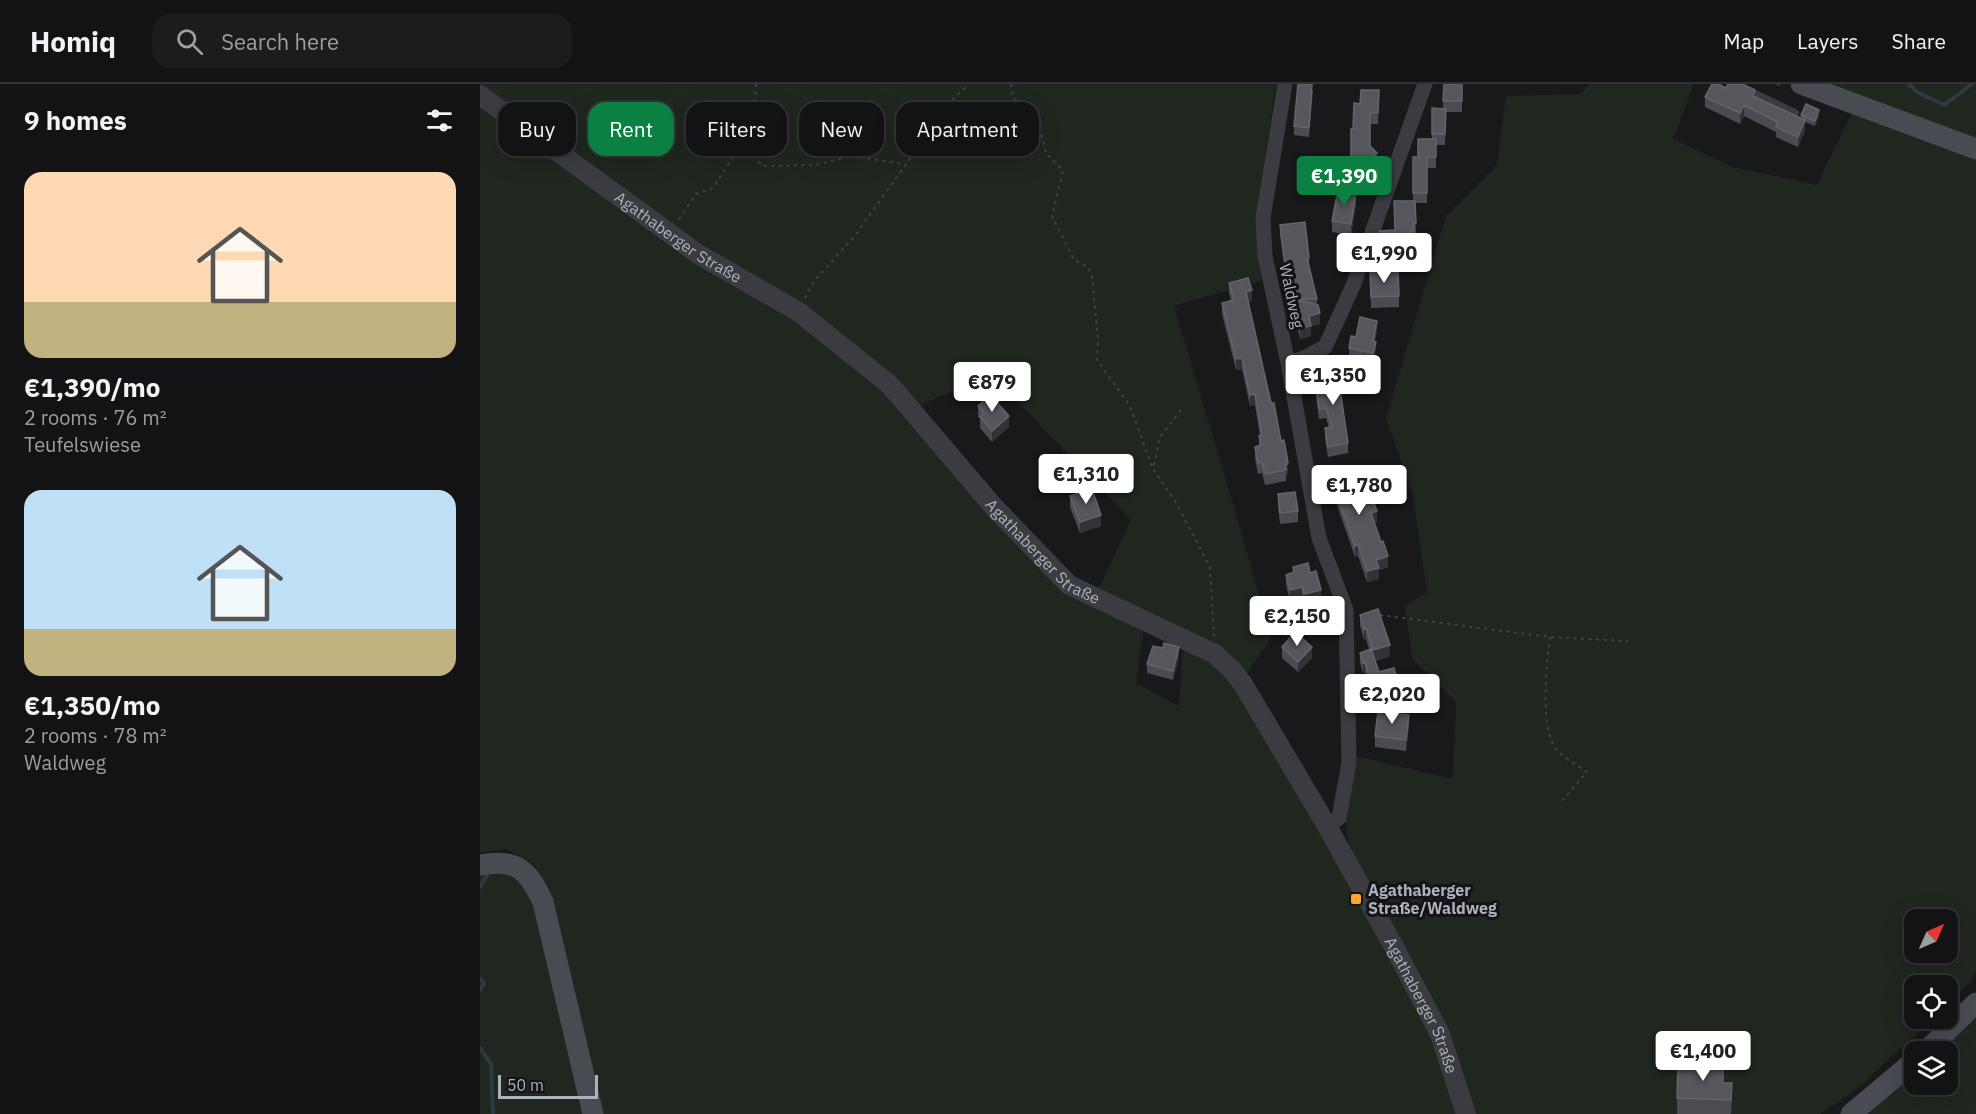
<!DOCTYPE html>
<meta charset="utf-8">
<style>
:root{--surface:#131315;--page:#1c1c1e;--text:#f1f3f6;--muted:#9d9ea0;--line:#323234;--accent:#0b8043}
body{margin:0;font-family:"IBM Plex Sans",sans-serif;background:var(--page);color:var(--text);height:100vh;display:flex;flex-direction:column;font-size:22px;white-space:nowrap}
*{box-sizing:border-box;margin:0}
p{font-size:20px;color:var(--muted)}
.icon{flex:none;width:33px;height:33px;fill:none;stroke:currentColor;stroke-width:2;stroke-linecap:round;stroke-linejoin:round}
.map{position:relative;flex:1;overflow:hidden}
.drawer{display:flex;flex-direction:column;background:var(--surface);width:480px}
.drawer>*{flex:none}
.top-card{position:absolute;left:18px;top:18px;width:570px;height:54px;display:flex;gap:12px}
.needle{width:39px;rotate:45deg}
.tools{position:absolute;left:1424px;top:825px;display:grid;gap:12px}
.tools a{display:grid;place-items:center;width:54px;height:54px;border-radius:12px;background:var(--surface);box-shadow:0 6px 24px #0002,0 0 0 2px var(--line);font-size:30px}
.scale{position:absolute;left:18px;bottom:15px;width:100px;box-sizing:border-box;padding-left:6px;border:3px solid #abb2bc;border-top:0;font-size:16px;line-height:21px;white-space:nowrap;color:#abb2bc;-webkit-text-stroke:4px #141417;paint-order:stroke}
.price{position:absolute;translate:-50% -51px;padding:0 14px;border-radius:6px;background:#fff;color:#222;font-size:20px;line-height:39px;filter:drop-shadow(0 2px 3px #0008)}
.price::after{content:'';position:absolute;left:50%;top:36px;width:18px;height:14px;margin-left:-9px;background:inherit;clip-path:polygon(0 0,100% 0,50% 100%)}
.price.selected{background:var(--accent);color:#fff}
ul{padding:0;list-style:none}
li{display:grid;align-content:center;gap:12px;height:318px;padding:0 24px}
li span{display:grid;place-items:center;height:186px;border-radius:18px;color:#555}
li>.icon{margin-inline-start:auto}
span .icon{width:108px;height:108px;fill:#fffc;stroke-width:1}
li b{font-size:26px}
h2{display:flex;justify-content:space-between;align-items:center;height:72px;padding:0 24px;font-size:26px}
.pill{padding:0 21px;border-radius:18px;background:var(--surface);box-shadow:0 6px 24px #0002,0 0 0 2px var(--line);font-size:21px;line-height:54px}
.pill.selected{background:var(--accent);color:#fff}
header{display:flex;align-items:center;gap:36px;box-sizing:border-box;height:84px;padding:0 30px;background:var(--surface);border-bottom:2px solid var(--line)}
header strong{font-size:28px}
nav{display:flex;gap:33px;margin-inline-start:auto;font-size:21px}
.search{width:420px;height:54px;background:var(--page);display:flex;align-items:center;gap:15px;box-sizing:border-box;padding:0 21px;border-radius:18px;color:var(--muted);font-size:22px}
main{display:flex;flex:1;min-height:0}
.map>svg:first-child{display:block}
.green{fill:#1f271f;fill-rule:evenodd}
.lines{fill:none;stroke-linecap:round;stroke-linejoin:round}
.stream{stroke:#2e3a41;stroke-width:4}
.path{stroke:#404348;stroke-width:2;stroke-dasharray:3 4.5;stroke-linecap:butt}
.service{stroke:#3a3c41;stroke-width:8}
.minor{stroke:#3a3c41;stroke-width:15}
.tertiary{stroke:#3a3c41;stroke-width:20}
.secondary{stroke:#484b51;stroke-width:21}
.wall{fill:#4a4c51}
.shaded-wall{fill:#323337}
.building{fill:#55575d;stroke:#62656c;stroke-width:1.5}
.poi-dot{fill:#ffa42e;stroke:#141417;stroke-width:2}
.labels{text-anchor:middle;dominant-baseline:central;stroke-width:6;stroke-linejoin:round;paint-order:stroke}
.street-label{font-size:16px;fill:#abb2bc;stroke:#141417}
.poi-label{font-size:16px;font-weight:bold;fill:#abb2bc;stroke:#141417;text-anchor:start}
</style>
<header>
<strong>Homiq</strong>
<div class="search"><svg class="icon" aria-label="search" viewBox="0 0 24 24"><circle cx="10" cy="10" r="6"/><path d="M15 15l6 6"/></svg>Search here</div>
<nav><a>Map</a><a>Layers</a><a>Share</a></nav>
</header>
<main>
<section class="drawer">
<h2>9 homes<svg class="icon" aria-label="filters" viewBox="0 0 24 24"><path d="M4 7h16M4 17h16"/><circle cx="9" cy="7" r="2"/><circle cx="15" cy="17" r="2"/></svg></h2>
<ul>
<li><span style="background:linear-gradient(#ffd9b3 70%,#c2b280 0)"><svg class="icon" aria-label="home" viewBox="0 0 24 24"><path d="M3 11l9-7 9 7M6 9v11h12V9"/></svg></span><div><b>€1,390/mo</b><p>2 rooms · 76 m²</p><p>Teufelswiese</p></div></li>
<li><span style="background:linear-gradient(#bfe0f5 75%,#c2b280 0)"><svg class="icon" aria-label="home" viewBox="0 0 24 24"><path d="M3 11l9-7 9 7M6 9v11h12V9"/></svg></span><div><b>€1,350/mo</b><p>2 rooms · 78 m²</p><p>Waldweg</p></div></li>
</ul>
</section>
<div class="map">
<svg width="1496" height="1030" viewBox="0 0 1496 1030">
<rect width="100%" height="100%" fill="#19191c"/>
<path class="green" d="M0,0H796L778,120L781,197L694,222L759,440L791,554L764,594L617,508L651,436L511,290L436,323L585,506L664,543L656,599L699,622L703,561L730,574L761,606L954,951L982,1030H120L67,803L52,779L26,765L0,769Z
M1110,0H1214L1193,55L1253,83L1337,101L1372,28L1339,0H1496V886L1491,897L1467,920V902H1434V934L1452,935L1378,1004L1340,1030H993L869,762L865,734L876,672L973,695L976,618L932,574L925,522L947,508L932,407L906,334L966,132L1017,81L1026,12L1100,10ZM1434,836H1467V868H1434Z
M16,785L38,793L53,814L106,1030H0V792Z
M1496,922V1030H1385L1434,988V1000H1467V968L1457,967Z"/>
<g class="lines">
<path class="stream" d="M1429,0L1437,8L1464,21L1492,0
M0,803L7,791
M0,895L4,899L0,906
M0,964L11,980L13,1030"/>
<path class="path" d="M276,0L274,42L260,58L283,82L336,81L371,72L426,80
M531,0L533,12L562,51L566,70L583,86L572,132L594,176L608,183L612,192L618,255L617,276L650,322L673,385
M1297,0L1304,3
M199,135L216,110L233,104L251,76L260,58
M325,214L334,197L374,153L471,17L489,0
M701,326L680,353L673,385L695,417L730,483L734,552
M900,531L1070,553L1148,557
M1070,553C1067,578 1059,646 1077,666C1085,675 1097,681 1107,688L1080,719"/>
<path class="service" d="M1254,0L1315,29"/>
<path class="minor" d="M805,0L783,134L785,172L808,279L839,454L866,526L869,678L859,734L847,742
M808,279L824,274L845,263L873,202L945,0"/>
<path class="tertiary" id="s1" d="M0,11L218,170L319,228L410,301L513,422L589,501L735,570L753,587L763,600L847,742L914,863L960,950L986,1030"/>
<path class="secondary" d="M1321,0L1496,65
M0,781C37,774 48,786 63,818L113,1030
M1445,968L1496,919
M1371,1030L1434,977"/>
</g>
<path class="wall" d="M964,0H982V28H966L965,61H956V84H947V119H935L936,150H934V158H932V171L901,172L900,147L914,146L933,117V73H938L952,55V24L963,25Z
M1246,4L1275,13L1321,34V31L1339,32L1335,42L1325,38V47L1318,63L1296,53V48L1264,32L1260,40L1225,23V13Z
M833,6L829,53L814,51V42Z
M899,6L898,40H890V62L897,80L889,88V91H871V45H873L880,20Z
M876,120L871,151L852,148V137Z
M800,141L829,174V183L837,215V221L840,240L831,242V252L820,255L805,188L800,151Z
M890,188L919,212V223L891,224Z
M749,199L772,217L768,218L808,390L806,392V397L785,401L782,389L778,390L775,374V363L779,362V352H780L775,321L770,322L762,285L756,286L742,230V219L751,217L749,209Z
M897,246L895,257L896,266L893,278L869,272V264L876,253Z
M846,281L863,291V301L860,302L868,359V369L848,373L845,354V344H849L846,334L839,335L836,312V302L848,300L846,291Z
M498,322L529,343L512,358L500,344V334L498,333Z
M853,386L883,414L897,438L894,439L908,483L899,486V495L887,498L878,472L875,473L858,424L853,396Z
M798,410L818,427V438L800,440L798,421Z
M590,412L621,442L600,449L590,423Z
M813,483L830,489L841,517L824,521L822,514L810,517L806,501V491L813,489Z
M880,531L910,572L895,577L899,588L921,619L896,626L885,588L883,589L880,579V569L889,565L886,555L884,556L880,542Z
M802,563L832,574L818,588L802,574Z
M699,572L693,596L667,589V580Z
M929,642L926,667L895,663V652Z
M1230,983L1243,999L1252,1015L1251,1030H1197V1014Z"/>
<path class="shaded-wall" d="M1264,21V32L1260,40V29Z
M1339,26V32L1335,42V37Z
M1325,36V47L1318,63V53Z
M897,69V80L889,88V77Z
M876,109V120L871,151V140Z
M772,206V217L766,219V208Z
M840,229V240L831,242V252L820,255V244L829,232Z
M897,237V246L893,265V257Z
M896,258V266L893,278V269Z
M762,274V285L756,286V275Z
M775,310V321L770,322V311Z
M529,332V343L512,358V347Z
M808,379V390L806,392L805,382Z
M897,427V438L891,440V429Z
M621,431V442L600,449V438Z
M878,461V472L875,473V462Z
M908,472V483L899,486V495L887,498V487L896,476Z
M822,503V514L810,517V506Z
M841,506V517L824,521V510Z
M886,544V555L884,556V545Z
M910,561V572L893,577V566Z
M699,563V572L693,596V587Z
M832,563V574L818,588V578Z
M885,578V588L883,589V579Z
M921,609V619L896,626V616Z
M929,631V642L926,667V656Z"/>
<path class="building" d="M818,0H832L829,44L814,42Z
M964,0H982V17H963Z
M1232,0H1238L1246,4L1248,0H1262L1275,6L1273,12L1325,36L1318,53L1296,43L1298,38L1264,21L1260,29L1225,13Z
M881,6H899L898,29H890V62L897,69L889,77V81L871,80V45H873L874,19L880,20Z
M1326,20L1339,26L1335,37L1321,31Z
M952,24L966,25L965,50H952Z
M938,55H956V73H947V109H933V73H941H938Z
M858,106L876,109L871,140L852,137Z
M914,117H935L936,139H933L934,147H931L932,160L901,161L900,147L915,146Z
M825,138L829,174H827L837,215H814L838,221L840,229L829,232L831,242L820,244L805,178L800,141Z
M918,187L919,212L891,213L890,188Z
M768,194L772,206L766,208L791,319H794L801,357L804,356L808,379L805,382L806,386L785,390L782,378L778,379L775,363L781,361L779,352L782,351L775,310L770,311L762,274L756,275L742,219L754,216L749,199Z
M880,233L897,237L893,257L896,258L893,269L869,264L871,252L876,253Z
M861,279L863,291L858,292L868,359L848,363L845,344L852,343L846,324L839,325L836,302L849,300L846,281Z
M510,311L529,332L512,347L500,333L504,329L498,322Z
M878,382L883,414L891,411L897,427L891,429L901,458L903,457L908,472L896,476L899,484L887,487L878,461L875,462L858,414L853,386Z
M612,405L621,431L600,438L590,412Z
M815,408L818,427L800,429L798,410Z
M828,479L830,489L836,487L841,506L824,510L822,503L810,506L806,491L814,488L813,483Z
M898,525L910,561L893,566L886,544L884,545L880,531Z
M815,548L832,563L818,578L802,563Z
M684,559L699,563L693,587L667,580L673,562L683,564Z
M891,565L899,588L914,584L921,609L896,616L885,578L883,579L880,569Z
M898,627L929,631L926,656L895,652Z
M1219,971L1230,972V983H1243V999H1252L1251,1016L1197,1014L1198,981L1219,982Z"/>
<rect class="poi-dot" x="870" y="809" width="12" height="12" rx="3"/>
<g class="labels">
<g class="street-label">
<text stroke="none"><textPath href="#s1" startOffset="244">Agathaberger Straße</textPath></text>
<text transform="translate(812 212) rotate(78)">Waldweg</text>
<text stroke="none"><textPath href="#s1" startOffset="730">Agathaberger Straße</textPath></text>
<text stroke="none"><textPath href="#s1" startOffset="1342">Agathaberger Straße</textPath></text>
</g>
<g class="poi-label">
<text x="888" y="806">Agathaberger<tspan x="888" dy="18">Straße/Waldweg</tspan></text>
</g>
</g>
</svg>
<div class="tools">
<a><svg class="needle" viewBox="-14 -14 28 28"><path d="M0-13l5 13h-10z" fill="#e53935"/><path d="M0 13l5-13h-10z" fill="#9d9ea0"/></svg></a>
<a><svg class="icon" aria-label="locate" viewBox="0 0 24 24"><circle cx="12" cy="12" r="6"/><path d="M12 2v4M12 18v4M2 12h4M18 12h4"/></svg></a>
<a><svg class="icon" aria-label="layers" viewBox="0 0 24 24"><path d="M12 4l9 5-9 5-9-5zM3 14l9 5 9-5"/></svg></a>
</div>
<div class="scale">50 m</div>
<b class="price selected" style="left:864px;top:123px">€1,390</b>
<b class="price" style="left:904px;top:200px">€1,990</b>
<b class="price" style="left:853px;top:322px">€1,350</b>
<b class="price" style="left:512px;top:329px">€879</b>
<b class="price" style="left:606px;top:421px">€1,310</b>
<b class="price" style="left:879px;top:432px">€1,780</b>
<b class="price" style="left:817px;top:563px">€2,150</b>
<b class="price" style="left:912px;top:641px">€2,020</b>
<b class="price" style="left:1223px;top:998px">€1,400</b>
<div class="top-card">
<a class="pill">Buy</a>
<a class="pill selected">Rent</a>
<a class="pill">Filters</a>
<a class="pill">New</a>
<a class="pill">Apartment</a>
</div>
</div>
</main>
